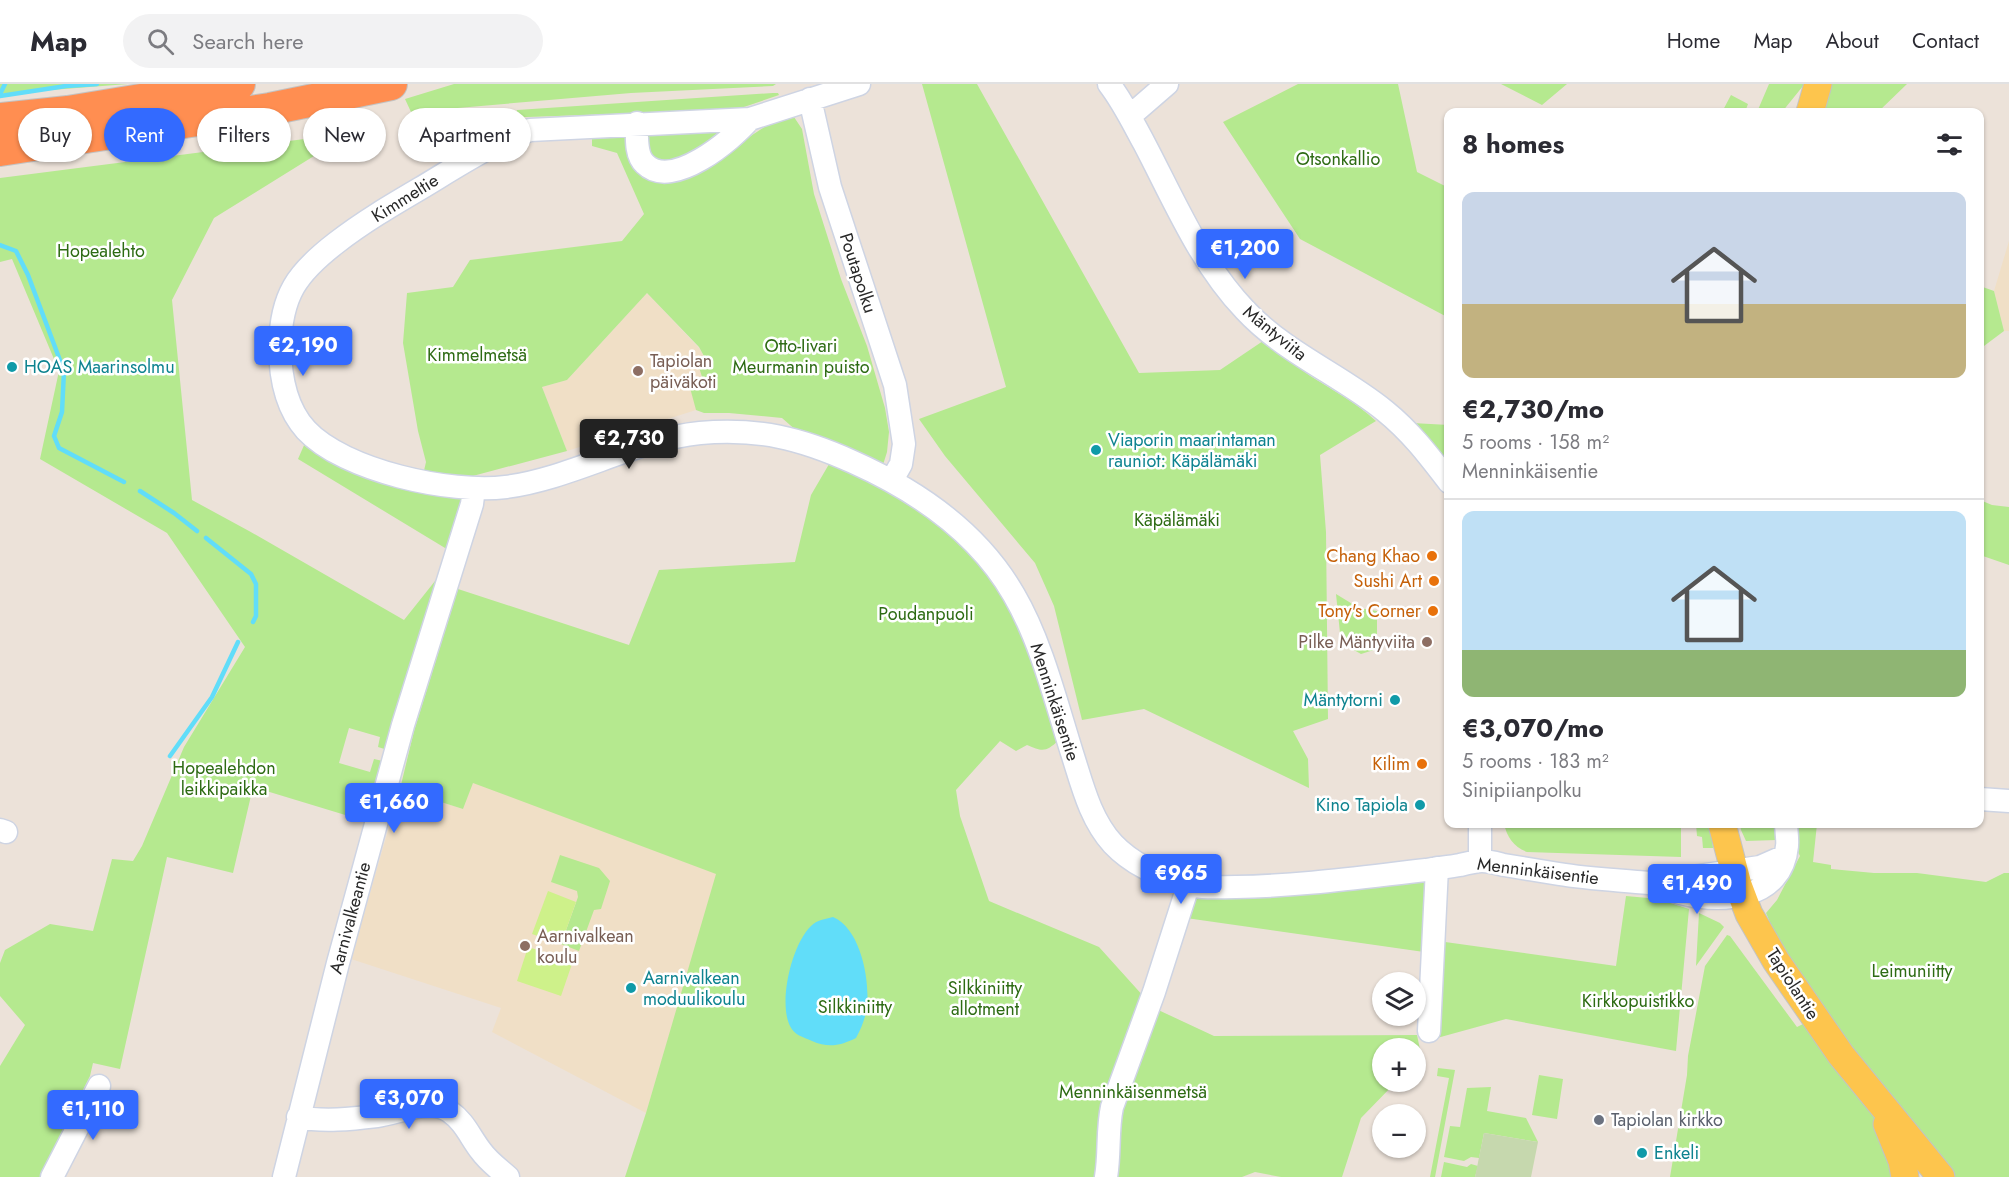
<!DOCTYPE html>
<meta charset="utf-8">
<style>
:root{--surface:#fff;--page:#f2f2f3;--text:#2b2b33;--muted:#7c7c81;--line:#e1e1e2;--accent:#336aff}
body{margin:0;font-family:Jost,sans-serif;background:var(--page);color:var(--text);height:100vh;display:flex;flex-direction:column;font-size:22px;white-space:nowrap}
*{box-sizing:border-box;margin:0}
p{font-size:20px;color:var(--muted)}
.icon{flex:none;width:33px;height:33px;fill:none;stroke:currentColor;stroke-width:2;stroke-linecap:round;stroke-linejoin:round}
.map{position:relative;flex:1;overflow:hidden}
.details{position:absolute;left:1444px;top:24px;width:540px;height:720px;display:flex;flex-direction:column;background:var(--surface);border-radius:12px;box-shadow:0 2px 4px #0004}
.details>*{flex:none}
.guide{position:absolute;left:18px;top:24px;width:570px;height:54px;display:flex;gap:12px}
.tools{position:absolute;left:1372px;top:888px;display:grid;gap:12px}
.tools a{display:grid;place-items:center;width:54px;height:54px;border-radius:50%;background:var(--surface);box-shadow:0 2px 4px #0004;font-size:30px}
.price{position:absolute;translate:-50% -51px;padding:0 14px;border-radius:6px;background:var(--accent);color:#fff;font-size:20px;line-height:39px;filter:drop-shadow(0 2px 3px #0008)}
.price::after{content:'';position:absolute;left:50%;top:36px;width:18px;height:14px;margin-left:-9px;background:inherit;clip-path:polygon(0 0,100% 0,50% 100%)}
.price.on{background:#222;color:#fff}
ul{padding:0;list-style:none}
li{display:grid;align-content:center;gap:12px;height:318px;padding:0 18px}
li+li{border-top:2px solid var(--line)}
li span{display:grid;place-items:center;height:186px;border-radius:12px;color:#555}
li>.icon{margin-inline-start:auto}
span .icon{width:108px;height:108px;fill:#fffc;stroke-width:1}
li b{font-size:26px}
h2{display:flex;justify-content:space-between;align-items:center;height:72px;padding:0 18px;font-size:26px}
.chip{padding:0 21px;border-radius:27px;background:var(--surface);box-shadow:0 2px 4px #0004;font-size:21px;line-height:54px}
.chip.on{background:var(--accent);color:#fff}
header{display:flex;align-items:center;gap:36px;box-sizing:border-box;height:84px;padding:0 30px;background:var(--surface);border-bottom:2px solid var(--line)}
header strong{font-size:28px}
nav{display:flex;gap:33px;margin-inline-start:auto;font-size:21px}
.search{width:420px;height:54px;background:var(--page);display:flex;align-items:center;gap:15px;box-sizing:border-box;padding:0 21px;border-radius:33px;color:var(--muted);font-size:22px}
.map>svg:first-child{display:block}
.education{fill:#f0dfc6}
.green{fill:#b5e98f}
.cemetery{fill:#c6d8ae}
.pitch{fill:#cef18a}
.water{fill:#61ddf9}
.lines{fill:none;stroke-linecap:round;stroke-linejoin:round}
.stream{stroke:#61ddf9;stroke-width:4.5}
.minor-casing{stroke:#ced4e3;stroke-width:25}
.major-casing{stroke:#c3c3c3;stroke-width:29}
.highway-casing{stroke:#c3c3c3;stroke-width:34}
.minor{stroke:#fff;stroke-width:22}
.major{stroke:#fdc54d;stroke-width:27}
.highway{stroke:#ff8e51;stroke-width:32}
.culture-dot{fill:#0f9aa8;stroke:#fff;stroke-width:2}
.education-dot{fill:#8d6e63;stroke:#fff;stroke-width:2}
.food-dot{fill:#e8710a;stroke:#fff;stroke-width:2}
.worship-dot{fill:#6b7280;stroke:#fff;stroke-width:2}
.labels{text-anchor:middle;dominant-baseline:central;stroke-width:5;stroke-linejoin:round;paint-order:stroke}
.park-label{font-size:18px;fill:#2d6b13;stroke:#fff}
.street-label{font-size:18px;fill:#282828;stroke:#fff}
.education-label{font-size:18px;fill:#785e54;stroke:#fff;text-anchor:start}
.culture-label{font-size:18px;fill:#0d838f;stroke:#fff;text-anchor:start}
.food-label{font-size:18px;fill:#c56008;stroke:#fff;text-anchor:end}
.worship-label{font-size:18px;fill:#5b616d;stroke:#fff;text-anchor:start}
</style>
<header>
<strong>Map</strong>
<div class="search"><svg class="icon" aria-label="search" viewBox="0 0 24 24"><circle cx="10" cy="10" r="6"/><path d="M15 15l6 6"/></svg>Search here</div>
<nav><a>Home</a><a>Map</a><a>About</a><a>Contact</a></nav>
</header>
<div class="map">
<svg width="2009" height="1093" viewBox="0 0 2009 1093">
<rect width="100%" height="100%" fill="#ece2d9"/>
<path class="education" d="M2009,157V247H2004L1994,207Z
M647,209L699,264L705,274L695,320L696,326L567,367L542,303L567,296Z
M473,698L717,790L646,1029L492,948L501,924L351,875L400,705L463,725Z"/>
<path class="green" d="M0,0H128L0,10Z
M454,0H776L773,2L631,9L411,28L405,15Z
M922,0H977L1139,289L1220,286L1263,257C1281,265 1293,280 1309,291C1332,306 1356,318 1376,337L1320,371L1326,448L1328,635L1293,647L1308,675L1309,704L1144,625L1082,636L1054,522L1035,479L945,372L919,335L1006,303Z
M1298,0H1398L1417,88L1449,104V234L1300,155L1223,38Z
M1501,0H1567L1542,21Z
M1769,0H1803V2L1782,28H1757Z
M1831,0H1907L1878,28H1822Z
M773,9H778L779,11L741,24L724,26L528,33H520L516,30L517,26Z
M1731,11L1748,20L1745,28H1722Z
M792,30L802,45L814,110L841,195L867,262L885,324L889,348L887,368L882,384L798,348L782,334L729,329H704L696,326L689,300L702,293L698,280L705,274L699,263L647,209L567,296L542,303L567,367L469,393L423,391L426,378L418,347L403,259L407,209L453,203L470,176L622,157L644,130L617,69L592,62V49L626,48L636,81L693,90L769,40Z
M729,42L698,70L661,78L648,68V50Z
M351,49L214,134L172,216L192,416L249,447L404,536L439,492L391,667L378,663L380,653L349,644L339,679L370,688L374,675L387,678L365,737L253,703L233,789L167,773L120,985L93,979L90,992L40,1093H0V982L25,941L0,912V879L5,866L50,840L93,847L112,775L133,777L142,762L184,663L245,563L167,449L40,375L59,287L12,175L0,178V94Z
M1980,202L1994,207L2004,247L1980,265Z
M1412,339L1449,341V388Z
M305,359L466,413L450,467L298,375Z
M832,375L908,415L978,474L1017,532L1059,656C1046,668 1043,668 1027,661L1016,667L1000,657L956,706L960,732L989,817L1099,863L1154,924L1214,952L1417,951L1421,970L1416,976V964H1383V998H1396L1361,1034L1342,1093H1281L1255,1088L1242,1093H625L646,1029L716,790L473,699L463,725L400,705L414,647L458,505L629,561L659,486L795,478L811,411Z
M1980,416L1992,421L2009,423V481L1980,471Z
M1336,510L1359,524L1377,527V565L1361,570L1345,561L1340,549Z
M1504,740H1681V773L1527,768C1514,763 1507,753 1504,740Z
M1696,740H1710L1713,764H1703L1702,753L1697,752Z
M1740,740H1777V756L1746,757L1741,746Z
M1798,740H1817L1813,778L1831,781V785L1874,789H1917L1986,798L2004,789H2009V1093H1950L1857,978L1776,852L1766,829L1777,816L1800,772L1798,768Z
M560,771L599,784L610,797L601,825L594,826L579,867L561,860L578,813L577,807L551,798Z
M1426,796L1424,868L1186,834L1191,810L1260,814L1299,811Z
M1626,812L1659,815L1689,825L1676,967L1506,935L1437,954L1438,857L1616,882Z
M1699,829L1720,839L1724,843L1696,882Z
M1727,851L1730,852L1797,943L1803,940L1879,1036L1900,1093H1670L1687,991L1688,972L1705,882Z
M1438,984L1455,986L1435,1093H1430L1449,994L1437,992Z
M1539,991L1563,995L1557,1035L1532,1031Z
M1491,1003L1487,1027L1526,1034L1538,1058L1484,1049L1479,1074L1471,1073L1464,1077L1444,1073L1450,1042L1460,1043L1467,1004Z
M1444,1078L1467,1083L1471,1080L1478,1082L1475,1093H1441Z"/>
<path class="cemetery" d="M1484,1049L1538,1058L1531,1093H1475Z"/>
<path class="pitch" d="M548,807L576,818L561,860L532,850Z
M528,863L573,877L561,912L517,897Z"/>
<path class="water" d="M833,833C861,845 870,896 867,924C865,935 861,945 856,954C840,962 828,964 812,957C803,953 794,951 790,942C778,918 792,860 811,842C817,836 825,835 833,833Z"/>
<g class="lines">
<path class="stream" d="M0,10L5,0
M0,12L66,2L97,0
M0,161L16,167L28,191L64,287L62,328L54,352L59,364L124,398
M140,407L174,429L197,447
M206,454L251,490L256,500V532L253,538
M170,672L212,613L238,558"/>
<defs>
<path id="minor" d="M859,0L750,35L530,46C492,59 456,83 421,104C392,121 363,138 336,159C297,189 281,211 280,262C280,291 286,324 306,346C344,387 451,410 506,403C573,394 633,356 700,349C758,344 800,354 853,378C918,407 978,448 1014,511C1041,557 1056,618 1072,669C1082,700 1090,735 1113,760C1132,780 1156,790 1181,799C1198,805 1218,803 1236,803C1300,802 1363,793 1426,786C1438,784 1449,783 1460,781C1464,780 1477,777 1482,777C1489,777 1496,779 1504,781C1522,784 1541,787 1559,790C1589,795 1619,796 1649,799C1661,801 1668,806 1680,809C1721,819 1782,817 1787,762C1788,759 1786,743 1786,740
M1109,0C1123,18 1133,39 1144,59C1174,116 1200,179 1245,226C1285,269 1341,291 1385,327C1411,348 1429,372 1449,398
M810,15L830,103L895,301L904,360L901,380L892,396
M1130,32L1167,0
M637,39C637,52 635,71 645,80C672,107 733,55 750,35
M1980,715L2009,717
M1480,740V777
M0,746L6,748
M1663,801L1678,795L1760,783L1785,772
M1429,947L1437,784
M298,1033C323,1038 352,1035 377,1032C399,1029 429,1014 449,1027C465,1038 470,1053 481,1067C488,1077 499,1085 508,1093
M52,1093L99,1002
M284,1093L338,879L403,641L472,420L474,404
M1106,1093C1110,1070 1107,1046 1112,1023L1154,908L1188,802"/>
<path id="major" d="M1810,28L1818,0
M1722,740L1738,801L1749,830L1776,877L1841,971L1941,1093
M1887,1040L1902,1077L1905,1093"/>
<path id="highway" d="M0,35L68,28L239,0
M0,66L270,25L391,0"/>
</defs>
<use href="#minor" class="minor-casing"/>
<use href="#major" class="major-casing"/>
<use href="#highway" class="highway-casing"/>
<use href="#minor" class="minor"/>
<use href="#major" class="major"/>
<use href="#highway" class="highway"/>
</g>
<g class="culture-dot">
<circle cx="12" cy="283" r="6"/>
<circle cx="1096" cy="366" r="6"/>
<circle cx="1395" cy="616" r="6"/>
<circle cx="1420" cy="721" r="6"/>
<circle cx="631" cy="904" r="6"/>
<circle cx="1642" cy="1069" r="6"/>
</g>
<g class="education-dot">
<circle cx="638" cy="287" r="6"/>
<circle cx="1427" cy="558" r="6"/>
<circle cx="525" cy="862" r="6"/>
</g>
<g class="food-dot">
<circle cx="1432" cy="472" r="6"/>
<circle cx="1434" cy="497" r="6"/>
<circle cx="1433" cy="527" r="6"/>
<circle cx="1422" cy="680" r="6"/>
</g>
<circle class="worship-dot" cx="1599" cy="1036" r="6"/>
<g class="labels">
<g class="park-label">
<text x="1338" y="75">Otsonkallio</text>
<text x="101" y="167">Hopealehto</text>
<text x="801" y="262">Otto-Iivari<tspan x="801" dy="21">Meurmanin puisto</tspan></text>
<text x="477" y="271">Kimmelmetsä</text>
<text x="1177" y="436">Käpälämäki</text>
<text x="926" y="530">Poudanpuoli</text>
<text x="224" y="684">Hopealehdon<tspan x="224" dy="21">leikkipaikka</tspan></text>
<text x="1912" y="887">Leimuniitty</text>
<text x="985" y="904">Silkkiniitty<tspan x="985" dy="21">allotment</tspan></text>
<text x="1638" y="917">Kirkkopuistikko</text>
<text x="855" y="923">Silkkiniitty</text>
<text x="1133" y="1008">Menninkäisenmetsä</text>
</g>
<g class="street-label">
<text transform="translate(405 114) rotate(-32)">Kimmeltie</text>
<text transform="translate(858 189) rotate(72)">Poutapolku</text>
<text transform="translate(1275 249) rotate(39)">Mäntyviita</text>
<text transform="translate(1055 618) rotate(72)">Menninkäisentie</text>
<text transform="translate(1538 787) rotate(7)">Menninkäisentie</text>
<text transform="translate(350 834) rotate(-75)">Aarnivalkeantie</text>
<text transform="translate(1793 900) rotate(57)">Tapiolantie</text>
</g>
<g class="education-label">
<text x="650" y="277">Tapiolan<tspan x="650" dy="21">päiväkoti</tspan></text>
<text x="1415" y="558" text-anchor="end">Pilke Mäntyviita</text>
<text x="537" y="852">Aarnivalkean<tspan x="537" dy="21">koulu</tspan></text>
</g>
<g class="culture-label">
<text x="24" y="283">HOAS Maarinsolmu</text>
<text x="1108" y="356">Viaporin maarintaman<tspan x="1108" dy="21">rauniot: Käpälämäki</tspan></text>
<text x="1383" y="616" text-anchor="end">Mäntytorni</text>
<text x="1408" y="721" text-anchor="end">Kino Tapiola</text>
<text x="643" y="894">Aarnivalkean<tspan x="643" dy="21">moduulikoulu</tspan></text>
<text x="1654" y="1069">Enkeli</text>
</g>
<g class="food-label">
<text x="1420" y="472">Chang Khao</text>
<text x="1422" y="497">Sushi Art</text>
<text x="1421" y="527">Tony's Corner</text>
<text x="1410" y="680">Kilim</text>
</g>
<g class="worship-label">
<text x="1611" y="1036">Tapiolan kirkko</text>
</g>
</g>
</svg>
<div class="tools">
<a><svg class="icon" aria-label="layers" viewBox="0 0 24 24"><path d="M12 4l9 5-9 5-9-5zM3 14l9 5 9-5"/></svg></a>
<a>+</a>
<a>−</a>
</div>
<b class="price" style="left:1245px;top:196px">€1,200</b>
<b class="price" style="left:303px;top:293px">€2,190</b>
<b class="price on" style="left:629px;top:386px">€2,730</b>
<b class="price" style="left:394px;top:750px">€1,660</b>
<b class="price" style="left:1181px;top:821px">€965</b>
<b class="price" style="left:1697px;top:831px">€1,490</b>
<b class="price" style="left:409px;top:1046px">€3,070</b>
<b class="price" style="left:93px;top:1057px">€1,110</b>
<div class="guide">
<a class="chip">Buy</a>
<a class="chip on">Rent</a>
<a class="chip">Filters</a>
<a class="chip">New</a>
<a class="chip">Apartment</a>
</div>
<section class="details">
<h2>8 homes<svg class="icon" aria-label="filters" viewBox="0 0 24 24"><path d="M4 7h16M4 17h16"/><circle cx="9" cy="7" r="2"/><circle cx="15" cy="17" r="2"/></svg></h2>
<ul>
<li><span style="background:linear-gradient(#c9d6e8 60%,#c2b280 0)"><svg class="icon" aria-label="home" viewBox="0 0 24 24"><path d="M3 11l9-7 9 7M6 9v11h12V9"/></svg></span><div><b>€2,730/mo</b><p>5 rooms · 158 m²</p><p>Menninkäisentie</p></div></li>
<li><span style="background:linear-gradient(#bfe0f5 75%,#8fb573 0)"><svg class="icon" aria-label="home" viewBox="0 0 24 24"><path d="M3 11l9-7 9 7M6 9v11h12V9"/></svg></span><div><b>€3,070/mo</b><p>5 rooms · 183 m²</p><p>Sinipiianpolku</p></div></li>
</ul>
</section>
</div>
